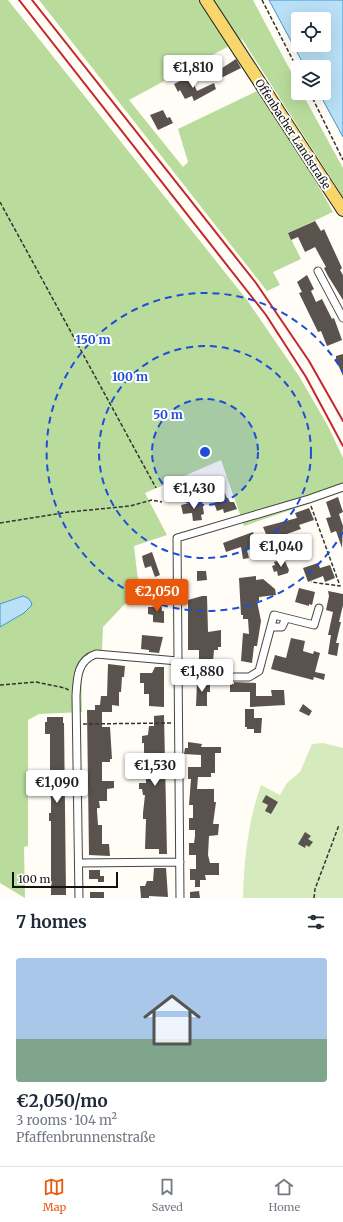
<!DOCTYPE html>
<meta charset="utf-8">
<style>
:root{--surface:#fff;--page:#f6f6f7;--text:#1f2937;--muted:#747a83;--line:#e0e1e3;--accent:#ea580c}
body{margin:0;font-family:Merriweather,serif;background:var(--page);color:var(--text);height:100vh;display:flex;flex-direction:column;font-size:15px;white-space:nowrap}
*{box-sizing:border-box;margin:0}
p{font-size:13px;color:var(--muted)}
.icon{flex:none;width:22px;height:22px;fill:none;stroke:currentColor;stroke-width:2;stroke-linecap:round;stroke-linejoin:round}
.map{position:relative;height:898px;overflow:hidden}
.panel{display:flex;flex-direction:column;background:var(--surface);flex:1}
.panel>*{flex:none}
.controls{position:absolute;left:291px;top:12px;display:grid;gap:8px}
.controls a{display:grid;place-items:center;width:40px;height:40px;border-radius:4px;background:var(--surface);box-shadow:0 4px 16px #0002;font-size:20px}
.scale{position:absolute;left:12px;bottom:10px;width:106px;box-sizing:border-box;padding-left:4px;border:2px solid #111;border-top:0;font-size:11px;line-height:14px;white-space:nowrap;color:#111;-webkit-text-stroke:3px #fff;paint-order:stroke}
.price{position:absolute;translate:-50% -34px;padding:0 9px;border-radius:4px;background:#fff;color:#222;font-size:13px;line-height:26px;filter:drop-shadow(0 1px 2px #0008)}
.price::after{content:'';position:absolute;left:50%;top:24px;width:12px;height:9px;margin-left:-6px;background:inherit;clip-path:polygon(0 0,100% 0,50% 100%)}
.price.on{background:var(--accent);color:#fff}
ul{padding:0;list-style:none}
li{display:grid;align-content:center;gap:8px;height:212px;padding:0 16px}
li+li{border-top:1px solid var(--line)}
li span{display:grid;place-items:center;height:124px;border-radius:4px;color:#555}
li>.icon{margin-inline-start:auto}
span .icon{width:72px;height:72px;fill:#fffc;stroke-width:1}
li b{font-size:17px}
h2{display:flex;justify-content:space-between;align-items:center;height:48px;padding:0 16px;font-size:17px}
.tabs{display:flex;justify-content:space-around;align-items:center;height:56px;border-top:1px solid var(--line);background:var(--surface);font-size:11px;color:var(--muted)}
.tabs a{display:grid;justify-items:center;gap:2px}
.tabs .on{color:var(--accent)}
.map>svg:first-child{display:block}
.green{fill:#d5ebbd}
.forest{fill:#b9dc9c}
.water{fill:#b9e0f7;stroke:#3f96cf;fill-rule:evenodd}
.building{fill:#5a524d}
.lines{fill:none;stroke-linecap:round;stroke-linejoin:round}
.street-casing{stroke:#444;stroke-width:9}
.primary-casing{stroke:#222;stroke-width:14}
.path{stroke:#333;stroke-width:1.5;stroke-dasharray:4 2;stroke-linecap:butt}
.street{stroke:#fff;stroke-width:7}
.primary{stroke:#f9d66b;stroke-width:12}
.rail{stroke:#c4262e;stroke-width:2}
.ring{fill:none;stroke:#1d4ed8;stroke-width:2;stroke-dasharray:7 5}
.labels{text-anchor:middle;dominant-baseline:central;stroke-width:4;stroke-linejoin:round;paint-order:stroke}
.street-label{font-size:11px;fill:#111;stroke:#fff}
.centre{fill:#1d4ed8;stroke:#fff;stroke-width:2}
.ring-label{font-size:12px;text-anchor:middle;font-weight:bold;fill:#1d4ed8;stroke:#fff;stroke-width:4;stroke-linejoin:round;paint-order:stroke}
</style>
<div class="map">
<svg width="343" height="898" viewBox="0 0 343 898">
<rect width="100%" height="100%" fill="#fffdf5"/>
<path class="green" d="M323,743L343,748V898H243C244,860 248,821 261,785L280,795L287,783L300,772L312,744Z"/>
<path class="forest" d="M0,0H8L247,300L299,376L328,426L343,458V492L244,526L221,460L145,493L167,535L134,546L139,589L103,627L102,650L92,652L81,662L82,712L39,714L28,720V846L24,847L25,898L0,883V627L31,602C25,591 10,602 0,604Z
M39,0H253L298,85V93H302L343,168V197L242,39L129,100L183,167L188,162L178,129L257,91L311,173L333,212L288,233L301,259L273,272L280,285L267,291Z"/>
<path class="water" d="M269,0H343V137L319,93H324V67H305ZM298,19H324V45H298Z
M23,596L28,598L31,602L32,605L24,613L0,627V604Z"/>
<path class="building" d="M236,59L241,68L221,78L216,72Z
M190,76L197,91L214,83L216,89L194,101L192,96L185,99L180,90L178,92L174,84Z
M163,110L167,118L170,117L173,123L158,130L150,115Z
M315,221L321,231L324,229L342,268L340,270L343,275V300L328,276L324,268L326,267L315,247L305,252L298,237L291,240L288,233Z
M307,275L314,289L311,291L316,302L322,299L332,319L334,318L342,340L327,346L321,331L318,332L299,293L302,292L297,282Z
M343,354V376L336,360V356Z
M222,487L227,498H228L230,502H234L237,509L224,513L223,509L217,511L214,503L220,501L216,489Z
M338,497L343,512L339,514L343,526L342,548L336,531L331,533L326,518L331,517L326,502Z
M202,500L204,514L201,515L202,520L193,521L192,513L183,514L181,505Z
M309,508L314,520L299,525L301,529L281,536L282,541L276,543L274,538L264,541L258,545V546L247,550L249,558L243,559L241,547L226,552L223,543L253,532L255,538L266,534L263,527L297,518L295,513Z
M152,552L160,575L155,577L151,566L145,568L143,561L142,556Z
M284,559L289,570L288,573L278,576L277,571L274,572L272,566L275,565L274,562Z
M318,563L320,568L330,565L335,578L325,582L323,576L308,582L303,568Z
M197,571H206L207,580L197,581Z
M256,576V580L263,579L275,589L276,595L259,597V601H257L261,621L257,646H254L252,663L241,661L243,633L249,634L248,619H243V615H241L239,578Z
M152,579L154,588V594L148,593L146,586L139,587V581Z
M299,588L315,592L312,605L309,604V606L295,602Z
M328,591L343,594V605L339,622H341L336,643H339L337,656L328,654L331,635H328L333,612L326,610L329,596Z
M202,596H207L208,632L221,630V647H218V650H214L213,662L199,661V650H188V600Z
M161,603L162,611H164V623L153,622V615L148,614V607H154V604Z
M142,635L163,637L159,653L149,652V650L141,649Z
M291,638L305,641L303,651L313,654L314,651L320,653L315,672L325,674L324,680L314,677L313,680L271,669L275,655L286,658Z
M108,664L125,666L124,677H122L121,692H119V706L112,705V712H102V727H110L112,759H110V762H102V781H114V788L107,789V801H99L100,808H97V811L98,825H102V844H109L110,856L89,855L87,710H95V705H100L101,696H107Z
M155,667H164V707L149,706V694H144V683H140V673H152Z
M197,682H210V692H207V706H196Z
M234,682L256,683V696H272L271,690H284L285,705L250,707V692H230V685L234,684Z
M303,704L312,711L309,716L299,711Z
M245,709H254V718H262L261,733H254V729H247V727H245Z
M164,715L167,854H159V849H145L146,819H143V813L145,795H143L142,789H139V783H146V770H144V743H142V736L148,735L149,726H154V716Z
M47,717H63V723H64L66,895H51V821H49V813H51V800L49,776H48V770H50V734H45V722H47Z
M188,742L202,744L201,747H221V753H215V773H211V777H198L197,789H214V802H216L213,824H219L218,835L209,836L208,855L210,863H219V875H205L206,880H200V887H195V880H190V869H196V855H189V843H194L195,836V830H189V818H193V805H189L191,779H188V767H201V755L184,754L185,748H188Z
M266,795L278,802L271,814L265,811L268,805L262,802Z
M305,832L311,836L308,839L313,842L309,847L306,845L305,848L298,844Z
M154,868H166L168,897L149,896V898H141L140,886H145L147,881H153Z
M89,870H100V876H104V882H98V879H89Z
M199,891L200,898H190V892Z
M90,892H104V898H90Z"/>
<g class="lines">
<defs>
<path id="street" d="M318,271L343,318
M271,627H282L286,618
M178,677H249L259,671L274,615L314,625L319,608
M79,863L180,862
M79,898L76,696C77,679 77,660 96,654L178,661
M180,898L177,538L309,499L343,487"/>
<path id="primary" d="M206,0L343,210"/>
</defs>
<use href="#street" class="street-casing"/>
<use href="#primary" class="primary-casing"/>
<path class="path" d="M262,0L298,70
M310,93L343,160
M0,202L156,488
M311,506L340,586L311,582
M0,523L69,512L130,506L152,500L162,502
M0,685L36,682L65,688L70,691
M83,724L171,723
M314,898L315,889L339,825"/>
<use href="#street" class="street"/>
<use href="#primary" class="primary"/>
<path class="rail" d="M19,0L266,315L306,377L343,446
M32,0L256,283L309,361L343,421"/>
</g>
<circle cx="205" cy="452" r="53" fill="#1d4ed8" fill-opacity=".12"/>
<g class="ring">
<circle cx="205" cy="452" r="53"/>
<circle cx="205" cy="452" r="106"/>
<path d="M343 532A159 159 0 1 1 343 372"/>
</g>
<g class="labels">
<g class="street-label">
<text transform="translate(293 134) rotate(57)">Offenbacher Landstraße</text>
</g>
</g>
<circle cx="205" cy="452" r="6" class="centre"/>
<g class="ring-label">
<text x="93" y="344">150 m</text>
<text x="130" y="381">100 m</text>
<text x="168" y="419">50 m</text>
</g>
</svg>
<div class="controls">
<a><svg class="icon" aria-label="locate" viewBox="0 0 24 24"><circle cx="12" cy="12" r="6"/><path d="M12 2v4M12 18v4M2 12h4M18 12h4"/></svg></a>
<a><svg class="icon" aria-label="layers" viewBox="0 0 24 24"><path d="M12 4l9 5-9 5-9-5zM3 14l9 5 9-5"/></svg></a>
</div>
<div class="scale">100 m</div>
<b class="price" style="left:193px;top:89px">€1,810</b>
<b class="price" style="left:194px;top:510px">€1,430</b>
<b class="price" style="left:281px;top:568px">€1,040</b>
<b class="price on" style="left:157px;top:613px">€2,050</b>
<b class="price" style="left:202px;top:693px">€1,880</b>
<b class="price" style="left:155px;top:787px">€1,530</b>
<b class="price" style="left:57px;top:804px">€1,090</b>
</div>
<section class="panel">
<h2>7 homes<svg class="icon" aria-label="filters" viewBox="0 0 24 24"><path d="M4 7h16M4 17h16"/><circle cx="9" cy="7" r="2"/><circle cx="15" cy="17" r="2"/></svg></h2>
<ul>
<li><span style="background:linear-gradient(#a9c7e8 65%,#7fa58c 0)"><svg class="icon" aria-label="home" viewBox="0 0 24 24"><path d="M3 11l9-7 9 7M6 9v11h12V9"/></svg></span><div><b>€2,050/mo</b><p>3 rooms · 104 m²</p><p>Pfaffenbrunnenstraße</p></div></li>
</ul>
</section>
<nav class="tabs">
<a class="on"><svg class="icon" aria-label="map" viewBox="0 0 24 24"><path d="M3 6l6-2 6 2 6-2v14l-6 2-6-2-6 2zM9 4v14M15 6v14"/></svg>Map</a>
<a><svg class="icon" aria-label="saved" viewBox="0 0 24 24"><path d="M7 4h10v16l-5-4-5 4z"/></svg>Saved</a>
<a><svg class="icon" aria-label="home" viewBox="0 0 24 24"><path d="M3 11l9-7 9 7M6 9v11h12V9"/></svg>Home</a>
</nav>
